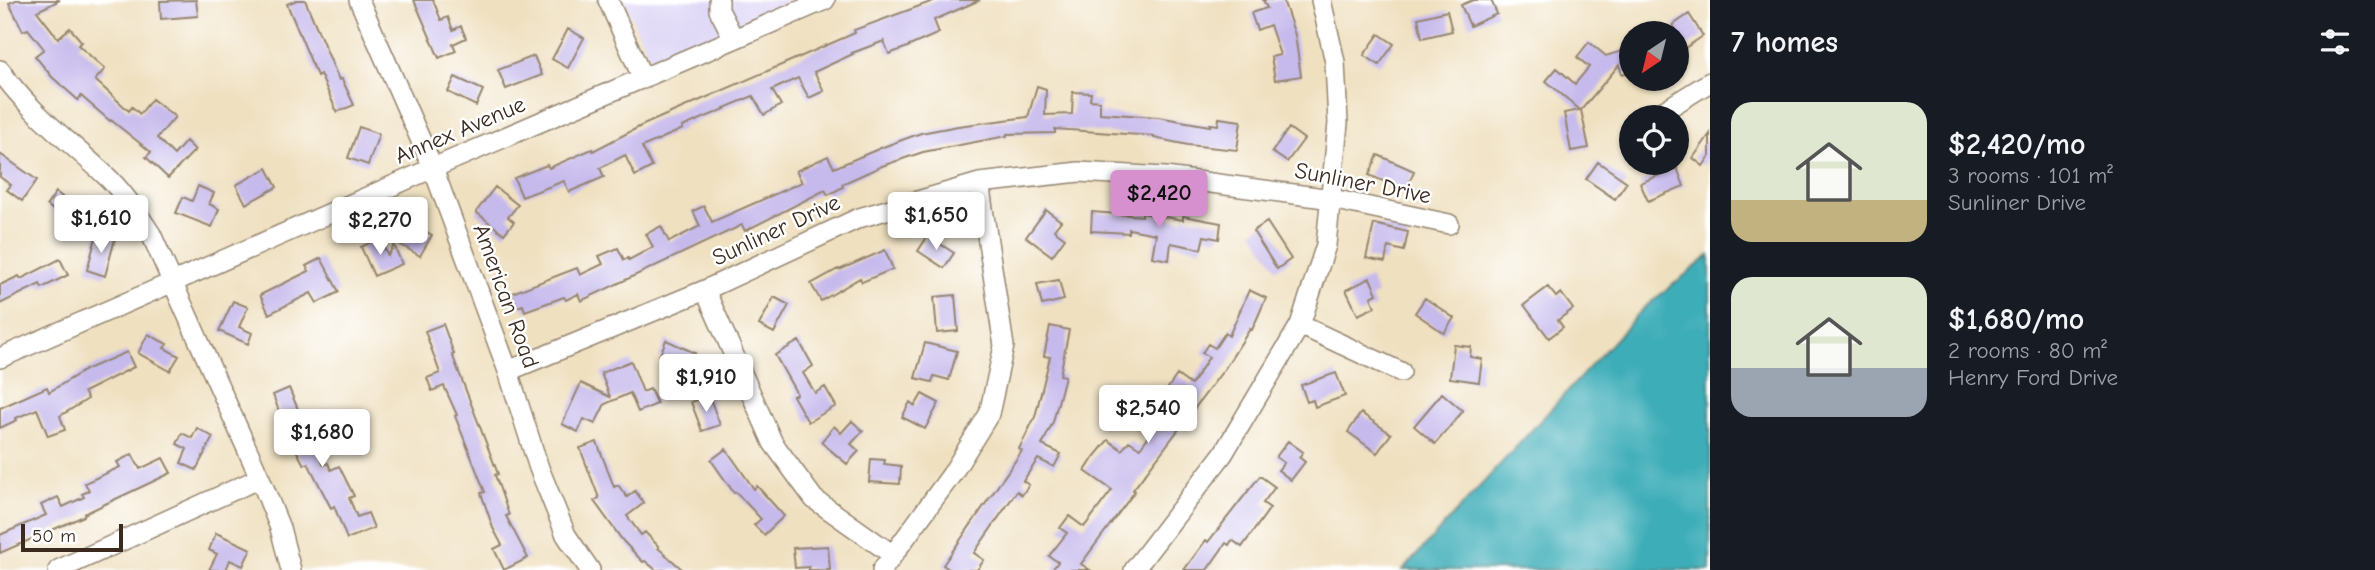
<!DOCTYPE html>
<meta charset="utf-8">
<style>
:root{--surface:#171b24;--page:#242831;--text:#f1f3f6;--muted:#9ea1a6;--accent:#d690ce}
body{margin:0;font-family:"Comic Neue",sans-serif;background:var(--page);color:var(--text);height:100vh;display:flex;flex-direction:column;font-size:26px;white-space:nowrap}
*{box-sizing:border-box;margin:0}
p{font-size:23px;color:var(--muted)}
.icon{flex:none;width:38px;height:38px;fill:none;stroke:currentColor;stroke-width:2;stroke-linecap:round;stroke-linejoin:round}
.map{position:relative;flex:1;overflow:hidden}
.panel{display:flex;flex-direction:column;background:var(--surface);width:665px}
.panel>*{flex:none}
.needle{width:46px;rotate:215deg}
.tools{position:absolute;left:1619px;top:21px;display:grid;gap:14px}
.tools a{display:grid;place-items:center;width:70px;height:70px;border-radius:50%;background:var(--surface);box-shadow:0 2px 5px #0004;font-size:35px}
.scale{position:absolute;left:21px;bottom:18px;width:102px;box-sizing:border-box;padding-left:7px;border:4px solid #3b2a1e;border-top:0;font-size:19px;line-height:24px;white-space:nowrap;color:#3b2a1e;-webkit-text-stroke:5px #fff;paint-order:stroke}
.price{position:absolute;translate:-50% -60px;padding:0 16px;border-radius:7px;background:#fff;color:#222;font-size:23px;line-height:46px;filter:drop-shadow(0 2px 4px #0008)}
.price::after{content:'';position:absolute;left:50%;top:42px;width:21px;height:16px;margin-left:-10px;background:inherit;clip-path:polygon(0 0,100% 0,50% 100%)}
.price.on{background:var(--accent);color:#111}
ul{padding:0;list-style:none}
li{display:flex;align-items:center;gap:21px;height:175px;padding:0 21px}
li span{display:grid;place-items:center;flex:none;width:196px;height:140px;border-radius:21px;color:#555}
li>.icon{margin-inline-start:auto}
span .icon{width:84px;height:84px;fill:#fffc;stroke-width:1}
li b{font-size:30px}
h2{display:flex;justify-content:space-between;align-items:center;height:84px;padding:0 21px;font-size:30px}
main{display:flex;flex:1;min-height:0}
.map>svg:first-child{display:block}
.built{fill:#ddd5f6}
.water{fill:#3dadb8;stroke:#3c6c6b;stroke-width:2}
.building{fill:#c6b9ec}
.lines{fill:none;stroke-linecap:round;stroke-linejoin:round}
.minor-casing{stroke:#95856f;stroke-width:22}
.minor{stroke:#fff;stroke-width:19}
.labels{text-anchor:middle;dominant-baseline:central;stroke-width:5;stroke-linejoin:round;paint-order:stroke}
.street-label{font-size:23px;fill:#3b2a1e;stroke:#fff}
</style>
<main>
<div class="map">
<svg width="1710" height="570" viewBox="0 0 1710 570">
<rect width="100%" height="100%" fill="#fff"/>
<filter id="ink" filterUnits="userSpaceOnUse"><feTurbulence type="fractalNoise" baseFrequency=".0143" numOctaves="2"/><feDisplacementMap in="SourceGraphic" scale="14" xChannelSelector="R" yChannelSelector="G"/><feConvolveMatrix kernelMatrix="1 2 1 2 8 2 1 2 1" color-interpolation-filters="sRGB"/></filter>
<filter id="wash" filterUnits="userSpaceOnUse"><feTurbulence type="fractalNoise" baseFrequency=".00686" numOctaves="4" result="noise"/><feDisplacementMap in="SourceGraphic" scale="28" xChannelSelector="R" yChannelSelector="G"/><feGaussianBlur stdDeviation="1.57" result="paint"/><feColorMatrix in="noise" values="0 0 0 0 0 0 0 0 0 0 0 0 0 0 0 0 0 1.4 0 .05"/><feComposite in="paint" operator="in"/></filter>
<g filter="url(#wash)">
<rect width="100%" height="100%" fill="#efe0c0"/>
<path class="built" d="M624,0H795L652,63Z"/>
<path class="water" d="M1710,255V570H1403L1644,308Z"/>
<g id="blocks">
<path class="building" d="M16,0H60L37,11L58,38L70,28L82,42L78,45L105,69L95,80L129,111L132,107L140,114L152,99L175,117L157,138L174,155L186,141L195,150L168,178L146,157L151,152L111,120L110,121L81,96L78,100L52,77L35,56L44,49L28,29L23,31L9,3Z
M196,0L198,16L161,19L160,1Z
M297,0H305L339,80L342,79L354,105L337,112L320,74L317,76L287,4Z
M414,0H433L441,20L448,17L453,30L461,26L466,38L453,44L456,51L439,58Z
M936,0H980L934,20L939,33L905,48L889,54L884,41L852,53L853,54L814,72L824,91L809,98L798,78L772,90L781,105L764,115L753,96L724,108L725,109L682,127L683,129L642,147L652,167L635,176L625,155L600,168L604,177L569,192L564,181L522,197L514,178L547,165L549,168L592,149L593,151L643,125L855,33L854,30Z
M1263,0H1283L1295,35L1301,76L1275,80L1271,57L1280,55L1270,25L1257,30L1251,13L1267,8Z
M1473,0H1491L1497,14L1470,26L1461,5Z
M1447,11L1452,31L1422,38L1418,18Z
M1689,14L1703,36L1676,54L1677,31L1673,25Z
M568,29L584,38L568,68L552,59Z
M1379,34L1394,44L1379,65L1364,55Z
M1589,42L1606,56L1631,48V71L1622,74L1619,65L1581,110L1589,148L1571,151L1564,113L1580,110L1546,81L1557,68L1575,84L1589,67L1577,57Z
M534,56L542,75L506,89L498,70Z
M455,77L483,90L476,106L448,92Z
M1037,86L1046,89L1045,115L1072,114L1073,92L1091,93L1090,100L1100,101V113L1158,117L1210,126V124L1218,125L1219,118L1241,121L1237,150L1188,145L1154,138V136L1055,129V133L1007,134V136L923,152L882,166L842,184L843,187L828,195L825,190L745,231L742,225L581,301L578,294L566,300L564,297L525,311L523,305L517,307L512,293L577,268L580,275L603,264L599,256L618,248L624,260L628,258L629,260L653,247L646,234L661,226L669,242L700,226L693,211L704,206L712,222L802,182L796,171L828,156L834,168L883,147L921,133L958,126L1028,117Z
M359,127L379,134L368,165L348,158Z
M1289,128L1304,139L1287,162L1272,152Z
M1710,134V156L1703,166L1693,158Z
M0,154L37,180L22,201L7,190L11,185L0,177Z
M1378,155L1414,171L1406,191L1369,175Z
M1598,162L1627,182L1615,199L1586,179Z
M267,168L277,187L246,204L236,185Z
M1677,168L1684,186L1648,201L1640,183Z
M198,186L214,193L209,204L219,209L212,227L176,213L183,197L192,201Z
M495,187L518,205L508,217L514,222L504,234L476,212Z
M56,192L77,209L67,221L47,205Z
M1046,210L1061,221L1054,230L1065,238L1052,256L1026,237Z
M1092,212L1142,216V213L1183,220V216L1221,223L1219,239L1204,236L1201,249L1171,243L1169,260L1152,257L1156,234L1129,229V233L1091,231Z
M408,221L432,235L420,256L396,242Z
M1267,222L1291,259L1277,269L1253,231Z
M1374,224L1408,232L1404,251L1388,247L1385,262L1366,258Z
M97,234L115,239L105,276L87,270Z
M928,236L954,253L944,268L918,251Z
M380,238L388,256L394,245L402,264L374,276L361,247Z
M885,250L893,269L862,282L860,278L821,301L811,284L838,269L839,270Z
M321,258L339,292L317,303L311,293L269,314L260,295L309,271L306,266Z
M60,259L68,275L42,288L40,284L0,304V285L19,276L21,279Z
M1370,278L1377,294L1371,297L1375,307L1358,315L1346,290Z
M1059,280L1064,300L1042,305L1037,284Z
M1548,287L1556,297L1561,293L1573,309L1558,320L1563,327L1549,338L1524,305Z
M1249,290L1266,298L1252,330L1250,329L1225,368L1133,490L1135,491L1081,564L1090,570H1052L1058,562L1049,556L1067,533L1060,528L1069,516L1084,527L1112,490L1085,471L1094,457L1108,440L1122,450L1129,441L1140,448L1179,395L1168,388L1177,375L1191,385L1209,357L1202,353L1208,344L1215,348L1225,333L1229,336Z
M955,295L958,331L937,333L934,297Z
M774,297L789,305L774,333L759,325Z
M1425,298L1454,318L1444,333L1415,313Z
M233,301L248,307L239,327L252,333L248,344L219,331Z
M443,324L454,354H452L498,474L495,475L509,515L506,516L528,558L504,570L494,549L502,545L493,528L481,493L485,492L455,416L457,415L444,386L432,391L427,378L440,373L425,331Z
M1050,326L1069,330L1060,375L1065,376L1053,422L1042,445L1061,454L1054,467L1038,459L1023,481L1029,485L1022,495L1017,491L974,553L984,560L977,570H950L943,565L1022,451L1019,449L1035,417L1050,357L1044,356Z
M148,334L167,344L164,348L179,356L170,371L138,353Z
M666,340L695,353L687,370L659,357Z
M799,341L813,366L803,373L815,393L825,387L836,406L808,422L793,396L797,394L775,355Z
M925,343L957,351L949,380L934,376L932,382L915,378Z
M1454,345L1471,347L1470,357L1482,359L1479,382L1450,378Z
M127,352L134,367L84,392L88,399L60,416L65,430L48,436L37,409L16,418L17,420L0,428V408L47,387L49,392L87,369Z
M631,361L643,392L650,389L657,404L638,412L630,393L605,404L595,424L584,419L578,432L562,424L581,383L610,397L601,373Z
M1336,373L1345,396L1315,407L1313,400L1307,402L1301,385Z
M289,388L303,421H301L324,465L328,463L331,470L339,466L354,496L349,498L357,517L368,513L374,528L347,539L334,506L331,508L308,463L304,465L288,435L273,395Z
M1442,393L1463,411L1435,444L1414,426Z
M922,394L939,403L925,429L902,417L910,402L915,406Z
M709,396L720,425L702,431L691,402Z
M1361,413L1391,434L1377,453L1348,432Z
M852,421L863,431L851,444L859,451L847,464L821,442L834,426L841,433Z
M197,428L213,437L196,470L181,463L187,449L177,444L182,433L192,438Z
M1288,441L1303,452L1299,457L1305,462L1291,480L1278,470L1284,463L1276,457Z
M597,442L614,487L618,485L627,497L635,491L644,503L627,516L641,535L645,532L659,547L658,548L683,570H656L645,561L643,562L623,541L594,501L599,498L580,448Z
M726,449L754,489L757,486L784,516L764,535L754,525L761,519L736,492L734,493L711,460Z
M132,454L140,469L163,458L171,473L84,514V516L0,553V535L46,515L41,505L58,497L63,507L84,497L82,494L89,491L85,483L120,467L117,462Z
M871,459L885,460L884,464L901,466L900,484L869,482Z
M1260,476L1275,487L1263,503L1270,508L1242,547L1232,540L1229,545L1226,543L1207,570H1184L1206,540L1208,542Z
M216,533L251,549L243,566L230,560L226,570H209L217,554L209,550Z
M828,546L830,570H809V567L795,568L793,548Z"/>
</g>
</g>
<g filter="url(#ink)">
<use href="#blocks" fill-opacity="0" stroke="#95856f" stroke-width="2"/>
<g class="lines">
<defs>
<path id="minor" d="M359,0L433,168L508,371L539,468L566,535L590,570
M608,0L643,79
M719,0V10L734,39
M0,70C28,111 68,140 104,174C123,191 137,213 151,234L260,478L280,528L291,570
M1654,117L1710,82
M705,290L773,443L814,499L893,555
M1300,325L1401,372
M0,358L433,168L825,0
M508,371L705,290L859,218L979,183L1079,172L1165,177L1332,199L1449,224
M58,570L260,478
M882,570L952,474L989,414L1004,346L979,183
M1134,570L1223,454L1300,325L1326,245L1338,123L1335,62L1321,0"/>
</defs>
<use href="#minor" class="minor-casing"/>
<use href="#minor" class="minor"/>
</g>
</g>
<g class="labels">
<g class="street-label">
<text transform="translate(460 130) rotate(-23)">Annex Avenue</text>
<text transform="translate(1363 183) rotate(11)">Sunliner Drive</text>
<text transform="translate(776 230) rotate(-25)">Sunliner Drive</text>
<text transform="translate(506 296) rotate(70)">American Road</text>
</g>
</g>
</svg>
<div class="tools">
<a><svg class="needle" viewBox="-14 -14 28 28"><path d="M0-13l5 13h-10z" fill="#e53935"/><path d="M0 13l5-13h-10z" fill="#9ea1a6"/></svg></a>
<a><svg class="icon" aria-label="locate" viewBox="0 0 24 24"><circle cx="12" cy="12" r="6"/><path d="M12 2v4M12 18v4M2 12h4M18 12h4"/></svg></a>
</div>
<div class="scale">50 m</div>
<b class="price on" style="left:1159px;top:230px">$2,420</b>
<b class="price" style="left:936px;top:252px">$1,650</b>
<b class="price" style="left:101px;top:255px">$1,610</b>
<b class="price" style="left:380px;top:257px">$2,270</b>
<b class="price" style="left:706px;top:414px">$1,910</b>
<b class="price" style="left:1148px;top:445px">$2,540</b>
<b class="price" style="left:322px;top:469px">$1,680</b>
</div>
<section class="panel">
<h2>7 homes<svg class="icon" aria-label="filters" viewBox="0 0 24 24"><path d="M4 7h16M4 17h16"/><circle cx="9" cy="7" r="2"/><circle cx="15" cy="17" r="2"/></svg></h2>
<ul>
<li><span style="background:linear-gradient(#dfe7d0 70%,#c2b280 0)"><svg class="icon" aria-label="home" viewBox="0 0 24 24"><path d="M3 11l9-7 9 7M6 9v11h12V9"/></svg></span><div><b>$2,420/mo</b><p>3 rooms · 101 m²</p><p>Sunliner Drive</p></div></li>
<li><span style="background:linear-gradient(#dfe7d0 65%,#9aa5b1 0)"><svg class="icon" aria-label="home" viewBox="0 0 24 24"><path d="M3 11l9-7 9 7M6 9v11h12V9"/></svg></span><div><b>$1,680/mo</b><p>2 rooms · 80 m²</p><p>Henry Ford Drive</p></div></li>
</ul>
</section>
</main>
